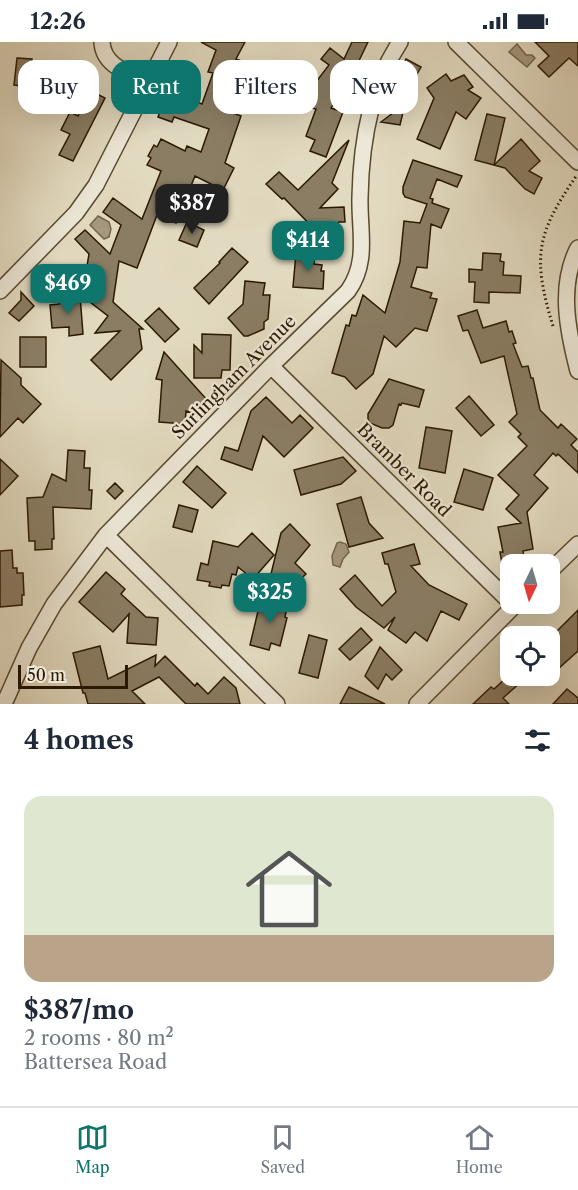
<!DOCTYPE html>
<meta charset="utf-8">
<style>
:root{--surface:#fff;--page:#f2f2f3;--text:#1f2937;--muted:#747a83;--line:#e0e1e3;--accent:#0f766e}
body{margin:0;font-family:"Libre Caslon Text",serif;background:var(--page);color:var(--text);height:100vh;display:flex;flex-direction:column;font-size:22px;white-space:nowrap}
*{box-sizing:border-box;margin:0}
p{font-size:20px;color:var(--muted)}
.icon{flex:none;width:33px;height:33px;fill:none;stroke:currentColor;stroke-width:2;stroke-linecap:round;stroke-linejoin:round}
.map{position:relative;height:662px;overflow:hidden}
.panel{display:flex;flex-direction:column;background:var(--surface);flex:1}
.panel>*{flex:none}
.banner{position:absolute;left:18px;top:18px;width:543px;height:54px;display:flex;gap:12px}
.needle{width:39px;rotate:185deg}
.tools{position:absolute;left:500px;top:512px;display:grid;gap:12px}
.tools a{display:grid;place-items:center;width:60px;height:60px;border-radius:12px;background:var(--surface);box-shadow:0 6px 24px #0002;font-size:30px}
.scale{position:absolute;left:18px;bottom:15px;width:110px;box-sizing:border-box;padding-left:6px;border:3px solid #2b1900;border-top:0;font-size:16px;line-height:21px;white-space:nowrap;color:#2b1900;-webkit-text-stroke:4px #ece7d6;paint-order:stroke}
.price{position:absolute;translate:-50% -51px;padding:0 14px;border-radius:12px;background:var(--accent);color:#fff;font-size:20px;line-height:39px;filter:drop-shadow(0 2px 3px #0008)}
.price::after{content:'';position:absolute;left:50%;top:36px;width:18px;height:14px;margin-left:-9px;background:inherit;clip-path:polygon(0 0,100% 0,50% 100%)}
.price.on{background:#222;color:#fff}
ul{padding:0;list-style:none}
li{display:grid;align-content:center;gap:12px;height:318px;padding:0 24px}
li+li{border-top:2px solid var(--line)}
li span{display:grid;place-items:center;height:186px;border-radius:18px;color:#555}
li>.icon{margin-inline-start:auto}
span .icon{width:108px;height:108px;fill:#fffc;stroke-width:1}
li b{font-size:26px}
h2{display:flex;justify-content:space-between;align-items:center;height:72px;padding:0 24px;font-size:26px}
.pill{padding:0 21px;border-radius:18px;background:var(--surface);box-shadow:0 6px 24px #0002;font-size:21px;line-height:54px}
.pill.on{background:var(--accent);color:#fff}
.status{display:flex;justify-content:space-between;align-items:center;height:42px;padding:0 30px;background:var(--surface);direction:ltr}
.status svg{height:16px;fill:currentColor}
.dock{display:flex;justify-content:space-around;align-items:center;height:84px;border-top:2px solid var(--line);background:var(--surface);font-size:16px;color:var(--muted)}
.dock a{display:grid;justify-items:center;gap:3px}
.dock .on{color:var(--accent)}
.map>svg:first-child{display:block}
.water{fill:#a4987f;stroke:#74654c;stroke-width:1.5}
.building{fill:#8a7d64;stroke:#2b1900;stroke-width:1.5}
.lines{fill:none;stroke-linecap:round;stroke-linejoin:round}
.minor-casing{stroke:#594930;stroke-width:18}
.path{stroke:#2b1900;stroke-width:3;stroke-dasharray:1.5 3;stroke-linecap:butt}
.minor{stroke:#ece7d6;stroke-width:15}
.labels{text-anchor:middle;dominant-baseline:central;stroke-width:4.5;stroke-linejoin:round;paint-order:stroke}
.street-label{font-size:18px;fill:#2b1900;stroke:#ece7d6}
</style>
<div class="status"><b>12:26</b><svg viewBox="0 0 49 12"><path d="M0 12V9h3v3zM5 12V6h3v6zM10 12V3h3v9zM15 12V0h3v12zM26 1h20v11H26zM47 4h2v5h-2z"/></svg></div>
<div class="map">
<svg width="578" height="662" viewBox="0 0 578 662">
<rect width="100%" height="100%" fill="#e2dac0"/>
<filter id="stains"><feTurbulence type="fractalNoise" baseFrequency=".00333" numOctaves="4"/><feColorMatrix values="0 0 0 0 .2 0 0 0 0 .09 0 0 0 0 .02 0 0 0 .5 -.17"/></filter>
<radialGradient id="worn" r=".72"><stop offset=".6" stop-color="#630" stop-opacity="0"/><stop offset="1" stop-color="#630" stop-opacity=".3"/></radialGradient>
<path class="water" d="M517,2L526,13H532L535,16L527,25L509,10Z
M98,174L109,180L111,187L109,195L104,197L90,183Z
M340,500L346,502L349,510L343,517L340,525L333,523L332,514L337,501Z"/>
<path class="building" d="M201,0H245L236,17L254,24L252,31L290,43L292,34L316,40L329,23L321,17L330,6L344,17L352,0H368L355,27L359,30L355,35L358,37L350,47L346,46L331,66L343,70L326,115L310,109L315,98L306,94L316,67L279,59L241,48L233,71L241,74L225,121L234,126L223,148L195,134L176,181L157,173L137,226L119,219L113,260L143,287H139L142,307L111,338L91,318L120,289L95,291L108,274L82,254L89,212L75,197L85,188L110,212L121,183L103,170L113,156L142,177L161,129L147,123L151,116L148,114L154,103L157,105L161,97L185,109L187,104L201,110L209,87L174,75L172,80L158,75L164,58L177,63L180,54L202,62L213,31L208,30L216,8Z
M535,0H578V24L569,16L549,35L538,24L549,14Z
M17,16L32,17L30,45L14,43Z
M406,17L421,25L413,39L398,31Z
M446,32L451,39L464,33L473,45L468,48L481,56L466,77L456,70L440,107L417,97L434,56L427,46Z
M91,49L105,56L73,119L59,113L70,92L61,88L70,70L78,74Z
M405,62L400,83L381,80Z
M487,72L505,76L494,123L475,118Z
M521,97L540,119L529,129L542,136L534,152L525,147L505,126L494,123Z
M349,98L332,141L338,147L320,166L344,165L345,180H339L323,196L284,156L282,157L266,142L279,130L298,148Z
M413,118L462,134L457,145L437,137L430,156L433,157L432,161L449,167L441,186L431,182L427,226L417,225L411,245L432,251L430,256L437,257L427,289L415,286L396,305L384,294L373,332L356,347L345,335L332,331L346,283L349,284L352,273L356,274L363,253L385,271L400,220L404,179L420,181L427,162L405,155L403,151V145Z
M187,180L204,188L197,205L179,198Z
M232,206L248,220L209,262L194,246L220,221L219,220Z
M296,211L315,212L314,222L322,223L321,229H324L323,247L293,245Z
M483,211L501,212L500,219L504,220L503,233L521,234L520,251L489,250V261L474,260L475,240H469V227L482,228Z
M245,239L265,241L263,253H270L268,277L264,280V287L248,294H244L228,276L243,262Z
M21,250L34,264L19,279L9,271L21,258Z
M80,253L83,292L69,294V285L52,286L50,263L59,262L60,254Z
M159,266L179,287L165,300L145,279Z
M477,268L483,286L506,279L509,290L512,289L516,301L513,302L522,325L528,324L531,336H533L540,368L558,386L561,382L577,397L571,403L578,410V431L558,412L556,414L553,411L534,433L548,446L527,470L533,507L523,509L525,522H502L500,510H503L498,485L521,481L506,467L519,453L498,433L527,404L518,395L521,392L509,380L517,372L504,314L481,321L468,288L463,289L458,274Z
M202,292L231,293L230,328H222L221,336H194V303L202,311Z
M20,295H46V325H20Z
M164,310L209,360L199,373L186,369L185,382L159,380L162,338L156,337Z
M1,318L21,336V343L41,362L23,381L18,376L0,395Z
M389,337L424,348L419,365L402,361L401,363L399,362L393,383L389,386H382L370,381L368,377V372Z
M469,354L494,383L481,394L456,366Z
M266,355L292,381L300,373L313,386L284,415L263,394L252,428L221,417L225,405L238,409L251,369Z
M426,385L452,389L445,431L419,426Z
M68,408L85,409L84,426H90L89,448H92L91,467L53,465L54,497H52V507L35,508V499H29L27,456L43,455L52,432L66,439Z
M343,415L356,429L341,442L301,453L294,428Z
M0,417L18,434L0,453Z
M197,424L226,451L212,466L183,440Z
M464,427L493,436L483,468L454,460Z
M115,441L123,449L115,457L107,449Z
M361,455L369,481L383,496L349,505L337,462Z
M179,463L198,468L192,490L173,485Z
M290,482L310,503L295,521L306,532L288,549L271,532L281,491Z
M252,491L274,513L253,537L238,525L236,533L232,532L229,544L222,543L221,546L209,544L210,540L197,538L201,521L208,523L213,499L238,505Z
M414,502L420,522L411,524L429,543L467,562L459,578L441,569L427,599L415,590L406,601L388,588L395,575L384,586L356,565L340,547L355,533L382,564L396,550L388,522H385L382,511Z
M12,508L13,526H17V531H23L24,553H22V563L0,565V509Z
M106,530L125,547L121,552L146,575L158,576L156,603L127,601L129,572L113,590L79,560Z
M266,554L288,560L285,575L287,576L280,604L271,601L269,608L250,603L259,565L263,566Z
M578,568V609L549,635V597Z
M361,586L372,598L350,618L339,607Z
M309,593L327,598L318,636L299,631Z
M100,604L108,637L156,613L155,624L165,614L195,644L197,641L208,652L224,635L236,646L240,662H186L159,635L132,649L145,662H88L85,651H83L73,611Z
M380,605L402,628L392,638L386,632L378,647L365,634Z
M509,633H529L503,656L509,662H473L491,645L494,647Z
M349,645L362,651L385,662H340Z
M567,647L578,656V662H553Z"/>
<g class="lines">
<defs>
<path id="minor" d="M102,0C103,25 130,31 149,40
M456,0L578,120
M578,206C558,244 568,290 578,329
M0,249L76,171L96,143L169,0
M271,324L510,560
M106,493L277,662
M549,530L578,502
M4,662L29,606L54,562L106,493L271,324L348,249C369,219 359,189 360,155C361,102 370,45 400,0
M417,662L517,561"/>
</defs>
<use href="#minor" class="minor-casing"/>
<path class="path" d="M553,284C532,215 536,192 577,133"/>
<use href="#minor" class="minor"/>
</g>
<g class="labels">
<g class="street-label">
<text transform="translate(234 335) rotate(-45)">Surlingham Avenue</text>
<text transform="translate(404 428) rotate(45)">Bramber Road</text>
</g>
</g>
<rect width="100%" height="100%" filter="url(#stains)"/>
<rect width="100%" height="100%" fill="url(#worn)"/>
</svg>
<div class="tools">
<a><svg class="needle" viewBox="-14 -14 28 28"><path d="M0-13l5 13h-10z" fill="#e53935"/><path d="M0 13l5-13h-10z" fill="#747a83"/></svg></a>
<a><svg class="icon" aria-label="locate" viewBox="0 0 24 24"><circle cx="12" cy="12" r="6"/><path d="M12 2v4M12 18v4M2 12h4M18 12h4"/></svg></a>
</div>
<div class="scale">50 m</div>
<b class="price on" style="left:192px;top:193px">$387</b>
<b class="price" style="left:308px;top:230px">$414</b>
<b class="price" style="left:68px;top:273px">$469</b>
<b class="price" style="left:270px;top:582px">$325</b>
<div class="banner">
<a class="pill">Buy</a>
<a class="pill on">Rent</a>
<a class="pill">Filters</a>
<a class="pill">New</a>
</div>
</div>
<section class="panel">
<h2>4 homes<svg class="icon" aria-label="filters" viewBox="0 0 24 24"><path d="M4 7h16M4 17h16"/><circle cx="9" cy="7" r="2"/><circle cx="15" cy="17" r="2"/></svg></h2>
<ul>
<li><span style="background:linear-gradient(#dfe7d0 75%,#b9a48a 0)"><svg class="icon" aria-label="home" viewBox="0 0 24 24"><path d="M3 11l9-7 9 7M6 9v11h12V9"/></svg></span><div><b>$387/mo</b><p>2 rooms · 80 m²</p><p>Battersea Road</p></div></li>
</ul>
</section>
<nav class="dock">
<a class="on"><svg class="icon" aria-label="map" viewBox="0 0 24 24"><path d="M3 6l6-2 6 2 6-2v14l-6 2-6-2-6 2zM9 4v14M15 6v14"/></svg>Map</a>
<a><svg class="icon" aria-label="saved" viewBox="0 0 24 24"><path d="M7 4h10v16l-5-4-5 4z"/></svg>Saved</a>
<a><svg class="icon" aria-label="home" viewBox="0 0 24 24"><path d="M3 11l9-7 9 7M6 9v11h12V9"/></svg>Home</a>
</nav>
